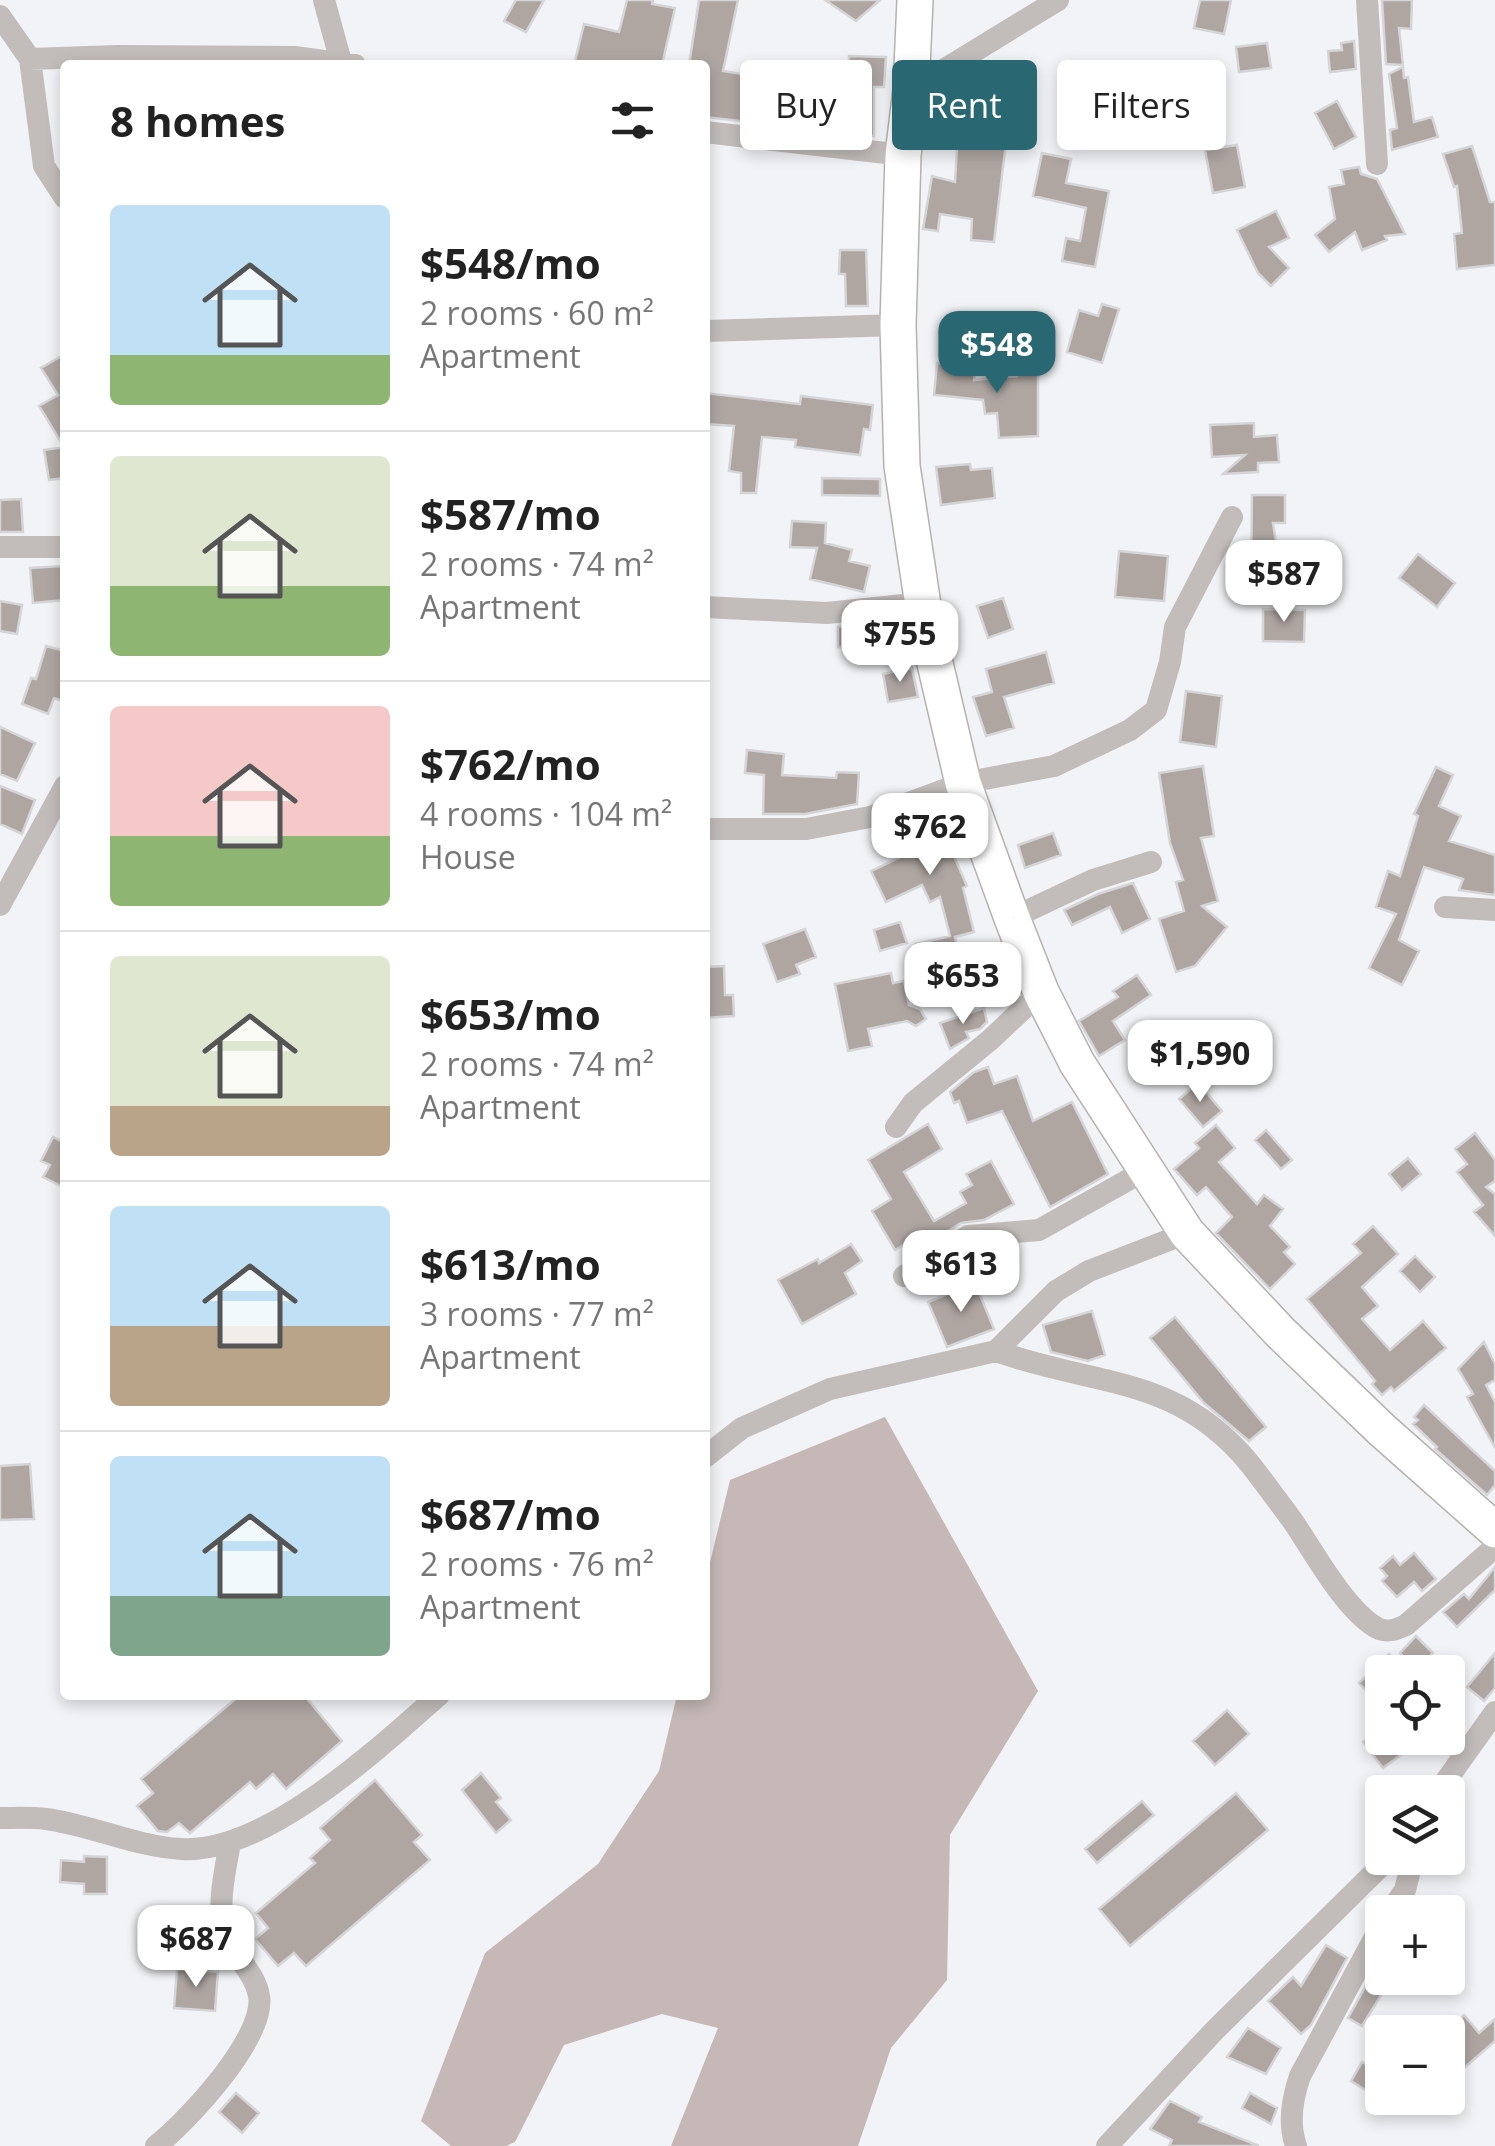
<!DOCTYPE html>
<meta charset="utf-8">
<style>
:root{--surface:#fff;--page:#f6f6f6;--text:#222;--muted:#767676;--line:#e0e0e0;--accent:#296873}
body{margin:0;font-family:"Open Sans",sans-serif;background:var(--page);color:var(--text);height:100vh;display:flex;flex-direction:column;font-size:38px;white-space:nowrap}
*{box-sizing:border-box;margin:0}
p{font-size:32px;color:var(--muted)}
.icon{flex:none;width:55px;height:55px;fill:none;stroke:currentColor;stroke-width:2;stroke-linecap:round;stroke-linejoin:round}
.map{position:relative;flex:1;overflow:hidden}
.panel{position:absolute;left:60px;top:60px;width:650px;height:1640px;display:flex;flex-direction:column;background:var(--surface);border-radius:10px;box-shadow:0 5px 15px #0003}
.panel>*{flex:none}
.guide{position:absolute;left:740px;top:60px;width:605px;height:90px;display:flex;gap:20px}
.controls{position:absolute;left:1365px;top:1655px;display:grid;gap:20px}
.controls a{display:grid;place-items:center;width:100px;height:100px;border-radius:10px;background:var(--surface);box-shadow:0 5px 15px #0003;font-size:50px}
.price{position:absolute;translate:-50% -85px;padding:0 22px;border-radius:20px;background:#fff;color:#222;font-size:32px;line-height:65px;filter:drop-shadow(0 2px 5px #0008)}
.price::after{content:'';position:absolute;left:50%;top:60px;width:30px;height:22px;margin-left:-15px;background:inherit;clip-path:polygon(0 0,100% 0,50% 100%)}
.price.current{background:var(--accent);color:#fff}
ul{padding:0;list-style:none}
li{display:flex;align-items:center;gap:30px;height:250px;padding:0 50px}
li+li{border-top:2px solid var(--line)}
li span{display:grid;place-items:center;flex:none;width:280px;height:200px;border-radius:10px;color:#555}
li>.icon{margin-inline-start:auto}
span .icon{width:120px;height:120px;fill:#fffc;stroke-width:1}
li b{font-size:42px}
h2{display:flex;justify-content:space-between;align-items:center;height:120px;padding:0 50px;font-size:42px}
.chip{padding:0 35px;border-radius:10px;background:var(--surface);box-shadow:0 5px 15px #0003;font-size:35px;line-height:90px}
.chip.current{background:var(--accent);color:#fff}
.map>svg:first-child{display:block}
.water{fill:#c5b8b6}
.building{fill:#afa6a2;stroke:#d5d5d7;stroke-width:2.5}
.lines{fill:none;stroke-linecap:round;stroke-linejoin:round}
.primary-casing{stroke:#b7b1ae;stroke-width:38}
.street{stroke:#c2bdba;stroke-width:22}
.primary{stroke:#fff;stroke-width:35}
</style>
<div class="map">
<svg width="1495" height="2146" viewBox="0 0 1495 2146">
<rect width="100%" height="100%" fill="#f2f3f6"/>
<path class="water" d="M885,1417L1038,1691L950,1835L947,1980L891,2048L858,2146H671L718,2028L662,2014L564,2045L515,2142L506,2146H451L421,2121L485,1953L598,1864L659,1771L677,1695H705V1583L730,1480Z"/>
<path class="building" d="M516,0H544L526,32L504,21Z
M627,0H653L652,4L675,8L662,65H574L584,24L619,32Z
M699,0H738L723,71L803,83L801,106L846,111L849,56L886,57L884,87H874V136L705,117V65H689Z
M825,0H880L856,21Z
M1200,0H1231L1224,34L1194,28Z
M1382,0H1412L1411,29L1399,28L1403,65L1386,64Z
M1354,41L1356,69L1330,72L1328,51L1342,50L1341,43Z
M1267,43L1271,68L1239,72L1236,47Z
M1403,67L1404,78L1408,77L1414,122L1432,117L1438,137L1392,150L1390,130L1397,128L1389,74Z
M985,78L1009,85L1002,106L979,100Z
M1337,101L1356,137L1334,149L1315,113Z
M958,131L1007,134L994,242L971,240L972,219L940,214L938,231L923,229L932,176L955,182Z
M1237,145L1245,187L1213,193L1205,150Z
M1472,146L1490,202H1495V265L1457,269L1454,234L1462,233L1457,186L1454,187L1443,154Z
M1042,153L1071,159L1066,183L1109,191L1095,267L1062,261L1066,238L1080,241L1086,208L1033,196Z
M1359,167L1361,174L1377,179L1405,234L1385,236L1387,240L1362,250L1355,232L1329,252L1315,235L1335,219L1329,187L1344,184L1341,170Z
M1276,211L1289,238L1269,247L1289,268L1271,286L1258,273L1237,230Z
M840,250H866L868,306H846L845,274H839Z
M1102,304L1119,309L1102,363L1067,352L1079,310L1098,316Z
M65,354V478L49,480L44,450L64,447L39,406L58,395L41,368Z
M937,363L976,367L974,380L1017,376L1016,367L1038,365V436L999,438L997,413L985,414L983,400L934,395Z
M705,393L800,404L801,396L873,405L870,430L864,429L860,455L795,447L796,440L762,437L756,493H741V473L729,471L734,426L705,424Z
M1254,423V437L1277,435L1279,462L1258,463V472L1223,474L1245,455L1212,457L1210,425Z
M970,464L971,470L992,468L995,498L941,505L936,467Z
M822,478L880,479V496L822,495Z
M1252,495H1285V523H1273L1280,567L1251,571Z
M21,499L23,532H0V500Z
M792,521L826,523L825,543L852,550L849,561L870,566L864,592L810,579L817,548L790,547Z
M1119,551L1168,556L1164,601L1115,597Z
M1418,554L1455,583L1437,607L1399,578Z
M62,566L65,600L33,603L30,568Z
M1003,598L1013,629L988,638L977,606Z
M0,601L22,605L17,634L0,631Z
M1263,609L1305,610L1304,642L1263,641Z
M893,621L898,637L855,642V647H838V627Z
M46,646L65,651V702L54,698L48,714L22,704L31,678L36,679Z
M1046,652L1054,683L1004,697L1014,728L986,736L973,697L992,692L986,669Z
M912,668L918,697L888,702L883,674Z
M1186,691L1222,696L1216,747L1180,742Z
M0,727L35,743L17,781L0,774Z
M747,750L784,754L782,775L836,778L837,772L859,773L857,804L805,814H763L764,775L745,773Z
M1203,766L1214,836L1201,838L1218,901L1202,906L1227,927L1195,966L1176,972L1159,919L1184,911L1176,882L1183,880L1170,843L1159,773Z
M1436,767L1453,775L1439,806L1461,816L1449,841L1495,855V892L1494,895L1459,890L1463,879L1424,867L1399,940L1419,951L1402,985L1369,968L1396,914L1376,907L1388,871L1400,876L1418,816L1414,814Z
M0,786L35,800L22,834L0,824Z
M948,804L961,840L949,845L967,886L963,888L974,932L955,937L960,960L922,970L916,944L950,936L940,897L930,902L922,885L886,902L871,871L905,855L892,825Z
M1053,833L1061,855L1025,868L1018,845Z
M1133,883L1150,919L1122,933L1110,907L1072,925L1064,910L1098,894Z
M900,922L907,943L880,951L874,930Z
M805,929L816,957L796,965L800,974L777,982L763,944Z
M724,966L725,995H733L734,1016L705,1018V967Z
M891,973L893,983L904,981L909,1005L920,1009L926,1019L916,1026L907,1021L868,1029L872,1046L848,1051L835,984Z
M1137,975L1151,995L1113,1021L1125,1040L1099,1056L1079,1021L1118,997L1113,991Z
M984,1008L987,1022L980,1029L966,1032L969,1038L950,1049L940,1023Z
M988,1067L994,1084L1017,1076L1033,1121L1072,1102L1108,1174L1050,1207L1002,1111L967,1123L959,1101L954,1103L950,1092L974,1072Z
M1198,1083L1222,1111L1203,1127L1179,1099Z
M928,1124L942,1149L904,1172L934,1221L966,1203L960,1192L972,1185L966,1174L991,1161L1014,1204L984,1220L961,1223L926,1245L920,1235L895,1250L872,1211L891,1199L868,1160Z
M1216,1125L1235,1148L1219,1162L1257,1204L1264,1195L1283,1209L1270,1226L1290,1247L1284,1252L1295,1264L1270,1289L1216,1233L1232,1217L1206,1187L1197,1195L1174,1169L1199,1148L1195,1143Z
M1266,1130L1292,1160L1281,1169L1255,1140Z
M1475,1133L1495,1160V1181L1486,1187L1495,1194V1236L1474,1212L1483,1205L1457,1172L1467,1164L1455,1149Z
M65,1134V1188L43,1177L50,1165L41,1161L53,1137L61,1141Z
M1408,1158L1421,1174L1402,1190L1389,1174Z
M1373,1226L1398,1254L1362,1287L1378,1306L1362,1319L1390,1350L1423,1321L1446,1348L1394,1391L1391,1387L1382,1395L1372,1384L1375,1381L1307,1299L1361,1253L1353,1244Z
M851,1244L862,1261L845,1273L856,1294L802,1324L778,1280L818,1259L819,1263Z
M1415,1256L1435,1277L1420,1292L1400,1271Z
M975,1283L994,1329L947,1347L928,1302Z
M1092,1311L1105,1355L1088,1361L1051,1352L1043,1325Z
M1175,1317L1266,1427L1249,1441L1204,1403L1150,1338Z
M1484,1342L1495,1364V1380L1486,1385L1495,1402V1448L1467,1397L1473,1394L1458,1369Z
M1424,1405L1495,1471V1485L1487,1495L1435,1449L1437,1447L1413,1424L1418,1420L1414,1417Z
M30,1464L34,1519L0,1520V1466Z
M1414,1553L1436,1579L1422,1591L1414,1582L1397,1597L1382,1581L1387,1576L1380,1568L1393,1556L1400,1565Z
M1495,1567V1590L1457,1627L1443,1612L1464,1594L1469,1599Z
M1416,1636L1433,1653L1416,1670L1400,1653Z
M1495,1653V1688L1484,1701L1467,1687Z
M1389,1654L1407,1672H1382V1708L1359,1683Z
M240,1695H304L342,1741L286,1789L273,1774L256,1789L250,1782L190,1833L179,1823L167,1832L158,1831L137,1806L153,1793L141,1779Z
M1227,1710L1249,1734L1215,1765L1193,1741Z
M1381,1729L1382,1738H1424L1383,1768L1363,1742Z
M481,1773L501,1798L496,1802L511,1820L496,1833L462,1790Z
M375,1780L422,1835L414,1842L430,1860L306,1966L294,1953L278,1966L255,1939L268,1928L256,1913L315,1863L310,1858L330,1840L320,1828Z
M1236,1793L1268,1830L1130,1946L1099,1909Z
M1142,1801L1154,1815L1097,1863L1085,1849Z
M84,1856L107,1857V1894H84V1884L60,1882L61,1860L84,1862Z
M1326,1945L1347,1958L1311,2025L1301,2034L1268,2001L1293,1977L1301,1986Z
M177,1969L218,1972L215,2011L174,2008Z
M1369,1980L1385,1989L1362,2026L1348,2018Z
M1464,2015L1479,2033L1495,2019V2041L1463,2069L1448,2051V2031Z
M1248,2028L1281,2048L1266,2074L1227,2057Z
M1362,2062L1382,2074V2084L1375,2096L1351,2081Z
M236,2093L259,2113L242,2133L219,2112Z
M1250,2093L1277,2108L1271,2124L1242,2108Z
M1170,2101L1202,2117L1199,2122L1259,2146H1169L1172,2140L1150,2129Z"/>
<g class="lines">
<defs>
<path id="primary" d="M915,0L911,90L903,155L898,325L902,466L926,625L963,783L1012,918L1041,992L1077,1063L1187,1233L1280,1332L1382,1430L1495,1530"/>
</defs>
<use href="#primary" class="primary-casing"/>
<path class="street" d="M324,0L341,62
M1367,0L1377,164
M0,16L30,59L44,166L65,198
M30,59L117,56L294,57L355,65
M911,90L1058,0
M705,132L903,155
M705,331L898,325
M0,547H65
M705,607L827,613L923,603
M705,829H806L870,817L963,783L1054,766L1130,730L1156,710L1170,662L1175,627L1232,517
M0,905L65,786
M1445,907L1495,910
M1012,918L1093,880L1151,862
M896,1127L913,1103L990,1040L1041,992
M904,1276L968,1236L1039,1230L1144,1171
M996,1351C1095,1387 1176,1374 1250,1464C1264,1482 1278,1501 1292,1520C1313,1550 1344,1609 1377,1628C1387,1633 1396,1630 1406,1625L1495,1547
M705,1457L742,1428L830,1389L996,1351L1056,1291L1089,1271L1187,1233
M1438,1792L1495,1712
M0,1818C15,1818 31,1817 46,1819C91,1825 134,1846 181,1849C264,1855 379,1748 439,1695
M1390,1912L1405,1890L1413,1858
M156,2146C187,2122 266,2037 259,1996C255,1972 234,1957 226,1935C216,1907 225,1871 230,1843
M1107,2146L1214,2031L1389,1858
M1296,2146C1288,2123 1292,2099 1300,2076L1382,1924"/>
<use href="#primary" class="primary"/>
</g>
</svg>
<div class="controls">
<a><svg class="icon" aria-label="locate" viewBox="0 0 24 24"><circle cx="12" cy="12" r="6"/><path d="M12 2v4M12 18v4M2 12h4M18 12h4"/></svg></a>
<a><svg class="icon" aria-label="layers" viewBox="0 0 24 24"><path d="M12 4l9 5-9 5-9-5zM3 14l9 5 9-5"/></svg></a>
<a>+</a>
<a>−</a>
</div>
<b class="price current" style="left:997px;top:396px">$548</b>
<b class="price" style="left:1284px;top:625px">$587</b>
<b class="price" style="left:900px;top:685px">$755</b>
<b class="price" style="left:930px;top:878px">$762</b>
<b class="price" style="left:963px;top:1027px">$653</b>
<b class="price" style="left:1200px;top:1105px">$1,590</b>
<b class="price" style="left:961px;top:1315px">$613</b>
<b class="price" style="left:196px;top:1990px">$687</b>
<div class="guide">
<a class="chip">Buy</a>
<a class="chip current">Rent</a>
<a class="chip">Filters</a>
</div>
<section class="panel">
<h2>8 homes<svg class="icon" aria-label="filters" viewBox="0 0 24 24"><path d="M4 7h16M4 17h16"/><circle cx="9" cy="7" r="2"/><circle cx="15" cy="17" r="2"/></svg></h2>
<ul>
<li><span style="background:linear-gradient(#bfe0f5 75%,#8fb573 0)"><svg class="icon" aria-label="home" viewBox="0 0 24 24"><path d="M3 11l9-7 9 7M6 9v11h12V9"/></svg></span><div><b>$548/mo</b><p>2 rooms · 60 m²</p><p>Apartment</p></div></li>
<li><span style="background:linear-gradient(#dfe7d0 65%,#8fb573 0)"><svg class="icon" aria-label="home" viewBox="0 0 24 24"><path d="M3 11l9-7 9 7M6 9v11h12V9"/></svg></span><div><b>$587/mo</b><p>2 rooms · 74 m²</p><p>Apartment</p></div></li>
<li><span style="background:linear-gradient(#f6c9c9 65%,#8fb573 0)"><svg class="icon" aria-label="home" viewBox="0 0 24 24"><path d="M3 11l9-7 9 7M6 9v11h12V9"/></svg></span><div><b>$762/mo</b><p>4 rooms · 104 m²</p><p>House</p></div></li>
<li><span style="background:linear-gradient(#dfe7d0 75%,#b9a48a 0)"><svg class="icon" aria-label="home" viewBox="0 0 24 24"><path d="M3 11l9-7 9 7M6 9v11h12V9"/></svg></span><div><b>$653/mo</b><p>2 rooms · 74 m²</p><p>Apartment</p></div></li>
<li><span style="background:linear-gradient(#bfe0f5 60%,#b9a48a 0)"><svg class="icon" aria-label="home" viewBox="0 0 24 24"><path d="M3 11l9-7 9 7M6 9v11h12V9"/></svg></span><div><b>$613/mo</b><p>3 rooms · 77 m²</p><p>Apartment</p></div></li>
<li><span style="background:linear-gradient(#bfe0f5 70%,#7fa58c 0)"><svg class="icon" aria-label="home" viewBox="0 0 24 24"><path d="M3 11l9-7 9 7M6 9v11h12V9"/></svg></span><div><b>$687/mo</b><p>2 rooms · 76 m²</p><p>Apartment</p></div></li>
</ul>
</section>
</div>
